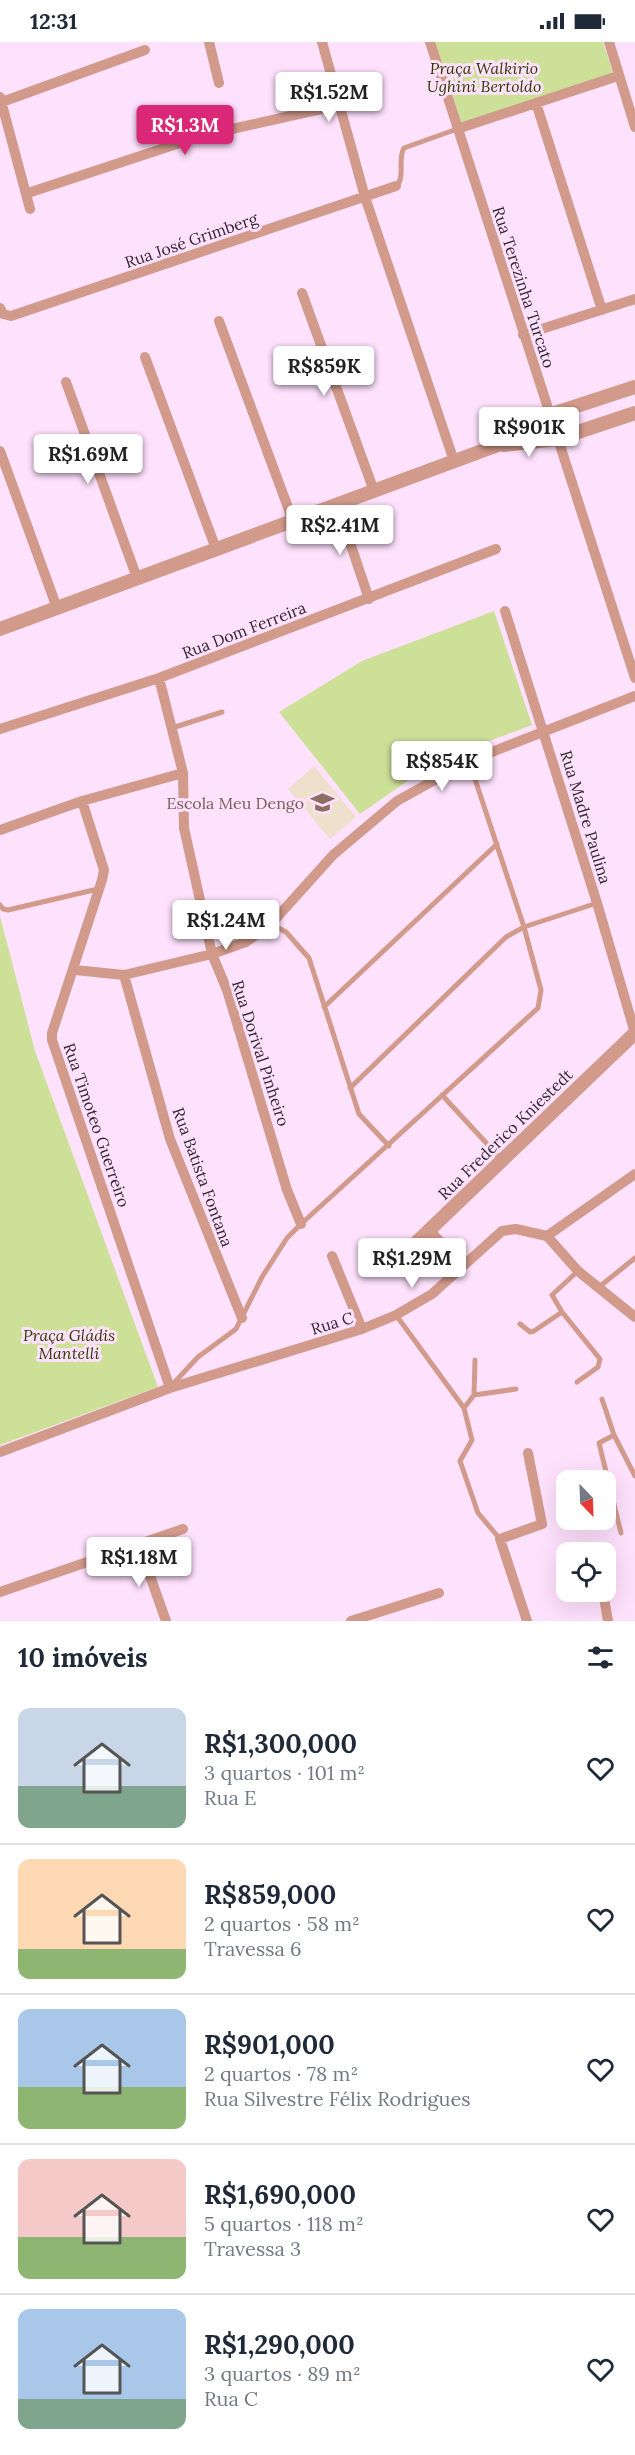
<!DOCTYPE html>
<html lang="pt">
<meta charset="utf-8">
<style>
:root{--surface:#fff;--page:#f6f6f7;--text:#1f2937;--muted:#747a83;--line:#e0e1e3;--accent:#db2777}
body{margin:0;font-family:Lora,serif;background:var(--page);color:var(--text);height:100vh;display:flex;flex-direction:column;font-size:22px;white-space:nowrap}
*{box-sizing:border-box;margin:0}
p{font-size:20px;color:var(--muted)}
.icon{flex:none;width:33px;height:33px;fill:none;stroke:currentColor;stroke-width:2;stroke-linecap:round;stroke-linejoin:round}
.map{position:relative;height:1579px;overflow:hidden}
.panel{display:flex;flex-direction:column;background:var(--surface);flex:1}
.panel>*{flex:none}
.needle{width:39px;rotate:157deg}
.buttons{position:absolute;left:556px;top:1428px;display:grid;gap:12px}
.buttons a{display:grid;place-items:center;width:60px;height:60px;border-radius:12px;background:var(--surface);box-shadow:0 6px 24px #0002;font-size:30px}
.price{position:absolute;translate:-50% -51px;padding:0 14px;border-radius:6px;background:#fff;color:#222;font-size:20px;line-height:39px;filter:drop-shadow(0 2px 3px #0008)}
.price::after{content:'';position:absolute;left:50%;top:36px;width:18px;height:14px;margin-left:-9px;background:inherit;clip-path:polygon(0 0,100% 0,50% 100%)}
.price.current{background:var(--accent);color:#fff}
ul{padding:0;list-style:none}
li{display:flex;align-items:center;gap:18px;height:150px;padding:0 18px}
li+li{border-top:2px solid var(--line)}
li span{display:grid;place-items:center;flex:none;width:168px;height:120px;border-radius:12px;color:#555}
li>.icon{margin-inline-start:auto}
span .icon{width:72px;height:72px;fill:#fffc;stroke-width:1}
li b{font-size:26px}
h2{display:flex;justify-content:space-between;align-items:center;height:72px;padding:0 18px;font-size:26px}
.status{display:flex;justify-content:space-between;align-items:center;height:42px;padding:0 30px;background:var(--surface);direction:ltr}
.status svg{height:16px;fill:currentColor}
.map>svg:first-child{display:block}
.education{fill:#ede0cc}
.green{fill:#cde098}
.lines{fill:none;stroke-linecap:round;stroke-linejoin:round}
.service{stroke:#d29a8b;stroke-width:5}
.minor{stroke:#d29a8b;stroke-width:10}
.tertiary{stroke:#d29a8b;stroke-width:14}
.labels{text-anchor:middle;dominant-baseline:central;stroke-width:6;stroke-linejoin:round;paint-order:stroke}
.park-label{font-size:16px;font-style:italic;fill:#303a01;stroke:#fee1fd}
.street-label{font-size:16px;fill:#342933;stroke:#fee1fd}
.education-label{font-size:16px;fill:#785e54;stroke:#fee1fd;text-anchor:end}
</style>
<div class="status"><b>12:31</b><svg viewBox="0 0 49 12"><path d="M0 12V9h3v3zM5 12V6h3v6zM10 12V3h3v9zM15 12V0h3v12zM26 1h20v11H26zM47 4h2v5h-2z"/></svg></div>
<div class="map">
<svg width="635" height="1579" viewBox="0 0 635 1579">
<rect width="100%" height="100%" fill="#fee1fd"/>
<path class="education" d="M314,724L356,775L330,797L288,747Z"/>
<path class="green" d="M435,0H603L613,31L461,81Z
M494,569L532,683L436,719L360,772L279,670L362,619Z
M0,874L35,1009L158,1345L0,1403Z"/>
<g class="lines">
<path class="service" d="M396,144C406,136 397,117 404,106L457,87
M172,686L222,670
M0,863L3,867L8,868L98,847
M271,882L286,890L309,916L359,1072L389,1104
M324,965L497,802
M350,1046L506,895L524,885L597,861
M442,1053L501,1117
M599,1245L635,1216
M396,1273L464,1366L472,1398L460,1419L478,1471L500,1497
M520,1282L530,1290L534,1289L562,1270
M577,1340L598,1325L600,1317L562,1270L552,1253L578,1229
M173,1342L198,1315L236,1287L262,1235L287,1196L301,1182L538,966L541,948L524,885L469,719
M474,1353L516,1347
M602,1357L614,1393L635,1434
M464,1366L474,1353L475,1318
M614,1393L599,1401L621,1491"/>
<path class="minor" d="M209,0L219,41
M322,0L365,155L454,419
M430,0L635,636
M609,0L635,85
M0,55L30,167
M2,60L145,8
M536,61L602,268
M457,87L618,34
M28,151L201,94L339,63
M302,251L374,449
M0,266L3,272L11,274L396,144
M219,279L293,479
M523,293L635,257
M145,315L216,507
M66,340L137,536
M0,409L57,566
M337,462L369,557
M505,569L597,861L635,991
M159,636L183,731L184,786L212,912L227,948L287,1148L301,1182
M0,687L159,636L496,507
M82,759L104,828L102,838L52,991V998L170,1346
M0,788L82,759L183,731
M75,928L124,933L212,912L246,900L271,882L333,813L397,759L469,719L635,654
M124,933L170,1097L242,1276
M429,1188L462,1223
M547,1194L578,1229L635,1275
M332,1214L362,1287
M0,1410L170,1346L362,1287L396,1273L432,1252L502,1189L516,1187L547,1194L635,1132
M139,1503L166,1579
M0,1550L183,1487
M603,1550L608,1579
M351,1579L439,1551
M527,1579L500,1497L542,1482L528,1411"/>
<path class="tertiary" d="M504,403L557,397L635,371
M0,587L498,403L549,373L635,345
M398,1218L635,991"/>
</g>
<defs>
<symbol id="school-bare" viewBox="-9 -9 18 18"><path d="M0-5L7-2L0 1L-7-2ZM-4 1L0 2.5L4 1V4Q0 6-4 4Z" fill="#8d6e63" stroke="#fee1fd" stroke-width="2.5" paint-order="stroke"/></symbol>
</defs>
<g fill-rule="evenodd">
<use href="#school-bare" x="306" y="744" width="33" height="33"/>
</g>
<g class="labels">
<g class="park-label">
<text x="484" y="26">Praça Walkirio<tspan x="484" dy="18">Ughini Bertoldo</tspan></text>
<text x="69" y="1293">Praça Gládis<tspan x="69" dy="18">Mantelli</tspan></text>
</g>
<g class="street-label">
<text transform="translate(191 198) rotate(-19)">Rua José Grimberg</text>
<text transform="translate(524 245) rotate(72)">Rua Terezinha Turcato</text>
<text transform="translate(244 588) rotate(-21)">Rua Dom Ferreira</text>
<text transform="translate(586 775) rotate(73)">Rua Madre Paulina</text>
<text transform="translate(261 1011) rotate(72)">Rua Dorival Pinheiro</text>
<text transform="translate(97 1083) rotate(71)">Rua Timoteo Guerreiro</text>
<text transform="translate(505 1092) rotate(-44)">Rua Frederico Kniestedt</text>
<text transform="translate(203 1135) rotate(70)">Rua Batista Fontana</text>
<text transform="translate(332 1281) rotate(-17)">Rua C</text>
</g>
<g class="education-label">
<text x="304" y="761">Escola Meu Dengo</text>
</g>
</g>
</svg>
<div class="buttons">
<a><svg class="needle" viewBox="-14 -14 28 28"><path d="M0-13l5 13h-10z" fill="#e53935"/><path d="M0 13l5-13h-10z" fill="#747a83"/></svg></a>
<a><svg class="icon" aria-label="locate" viewBox="0 0 24 24"><circle cx="12" cy="12" r="6"/><path d="M12 2v4M12 18v4M2 12h4M18 12h4"/></svg></a>
</div>
<b class="price" style="left:329px;top:81px">R$1.52M</b>
<b class="price current" style="left:185px;top:114px">R$1.3M</b>
<b class="price" style="left:324px;top:355px">R$859K</b>
<b class="price" style="left:529px;top:416px">R$901K</b>
<b class="price" style="left:88px;top:443px">R$1.69M</b>
<b class="price" style="left:340px;top:514px">R$2.41M</b>
<b class="price" style="left:442px;top:750px">R$854K</b>
<b class="price" style="left:226px;top:909px">R$1.24M</b>
<b class="price" style="left:412px;top:1247px">R$1.29M</b>
<b class="price" style="left:139px;top:1546px">R$1.18M</b>
</div>
<section class="panel">
<h2>10 imóveis<svg class="icon" aria-label="filters" viewBox="0 0 24 24"><path d="M4 7h16M4 17h16"/><circle cx="9" cy="7" r="2"/><circle cx="15" cy="17" r="2"/></svg></h2>
<ul>
<li><span style="background:linear-gradient(#c9d6e8 65%,#7fa58c 0)"><svg class="icon" aria-label="home" viewBox="0 0 24 24"><path d="M3 11l9-7 9 7M6 9v11h12V9"/></svg></span><div><b>R$1,300,000</b><p>3 quartos · 101 m²</p><p>Rua E</p></div><svg class="icon" aria-label="heart" viewBox="0 0 24 24"><path d="M12 20l-8-8c-3-5 5-10 8-4 3-6 11-1 8 4z"/></svg></li>
<li><span style="background:linear-gradient(#ffd9b3 75%,#8fb573 0)"><svg class="icon" aria-label="home" viewBox="0 0 24 24"><path d="M3 11l9-7 9 7M6 9v11h12V9"/></svg></span><div><b>R$859,000</b><p>2 quartos · 58 m²</p><p>Travessa 6</p></div><svg class="icon" aria-label="heart" viewBox="0 0 24 24"><path d="M12 20l-8-8c-3-5 5-10 8-4 3-6 11-1 8 4z"/></svg></li>
<li><span style="background:linear-gradient(#a9c7e8 65%,#8fb573 0)"><svg class="icon" aria-label="home" viewBox="0 0 24 24"><path d="M3 11l9-7 9 7M6 9v11h12V9"/></svg></span><div><b>R$901,000</b><p>2 quartos · 78 m²</p><p>Rua Silvestre Félix Rodrigues</p></div><svg class="icon" aria-label="heart" viewBox="0 0 24 24"><path d="M12 20l-8-8c-3-5 5-10 8-4 3-6 11-1 8 4z"/></svg></li>
<li><span style="background:linear-gradient(#f6c9c9 65%,#8fb573 0)"><svg class="icon" aria-label="home" viewBox="0 0 24 24"><path d="M3 11l9-7 9 7M6 9v11h12V9"/></svg></span><div><b>R$1,690,000</b><p>5 quartos · 118 m²</p><p>Travessa 3</p></div><svg class="icon" aria-label="heart" viewBox="0 0 24 24"><path d="M12 20l-8-8c-3-5 5-10 8-4 3-6 11-1 8 4z"/></svg></li>
<li><span style="background:linear-gradient(#a9c7e8 75%,#7fa58c 0)"><svg class="icon" aria-label="home" viewBox="0 0 24 24"><path d="M3 11l9-7 9 7M6 9v11h12V9"/></svg></span><div><b>R$1,290,000</b><p>3 quartos · 89 m²</p><p>Rua C</p></div><svg class="icon" aria-label="heart" viewBox="0 0 24 24"><path d="M12 20l-8-8c-3-5 5-10 8-4 3-6 11-1 8 4z"/></svg></li>
</ul>
</section>
